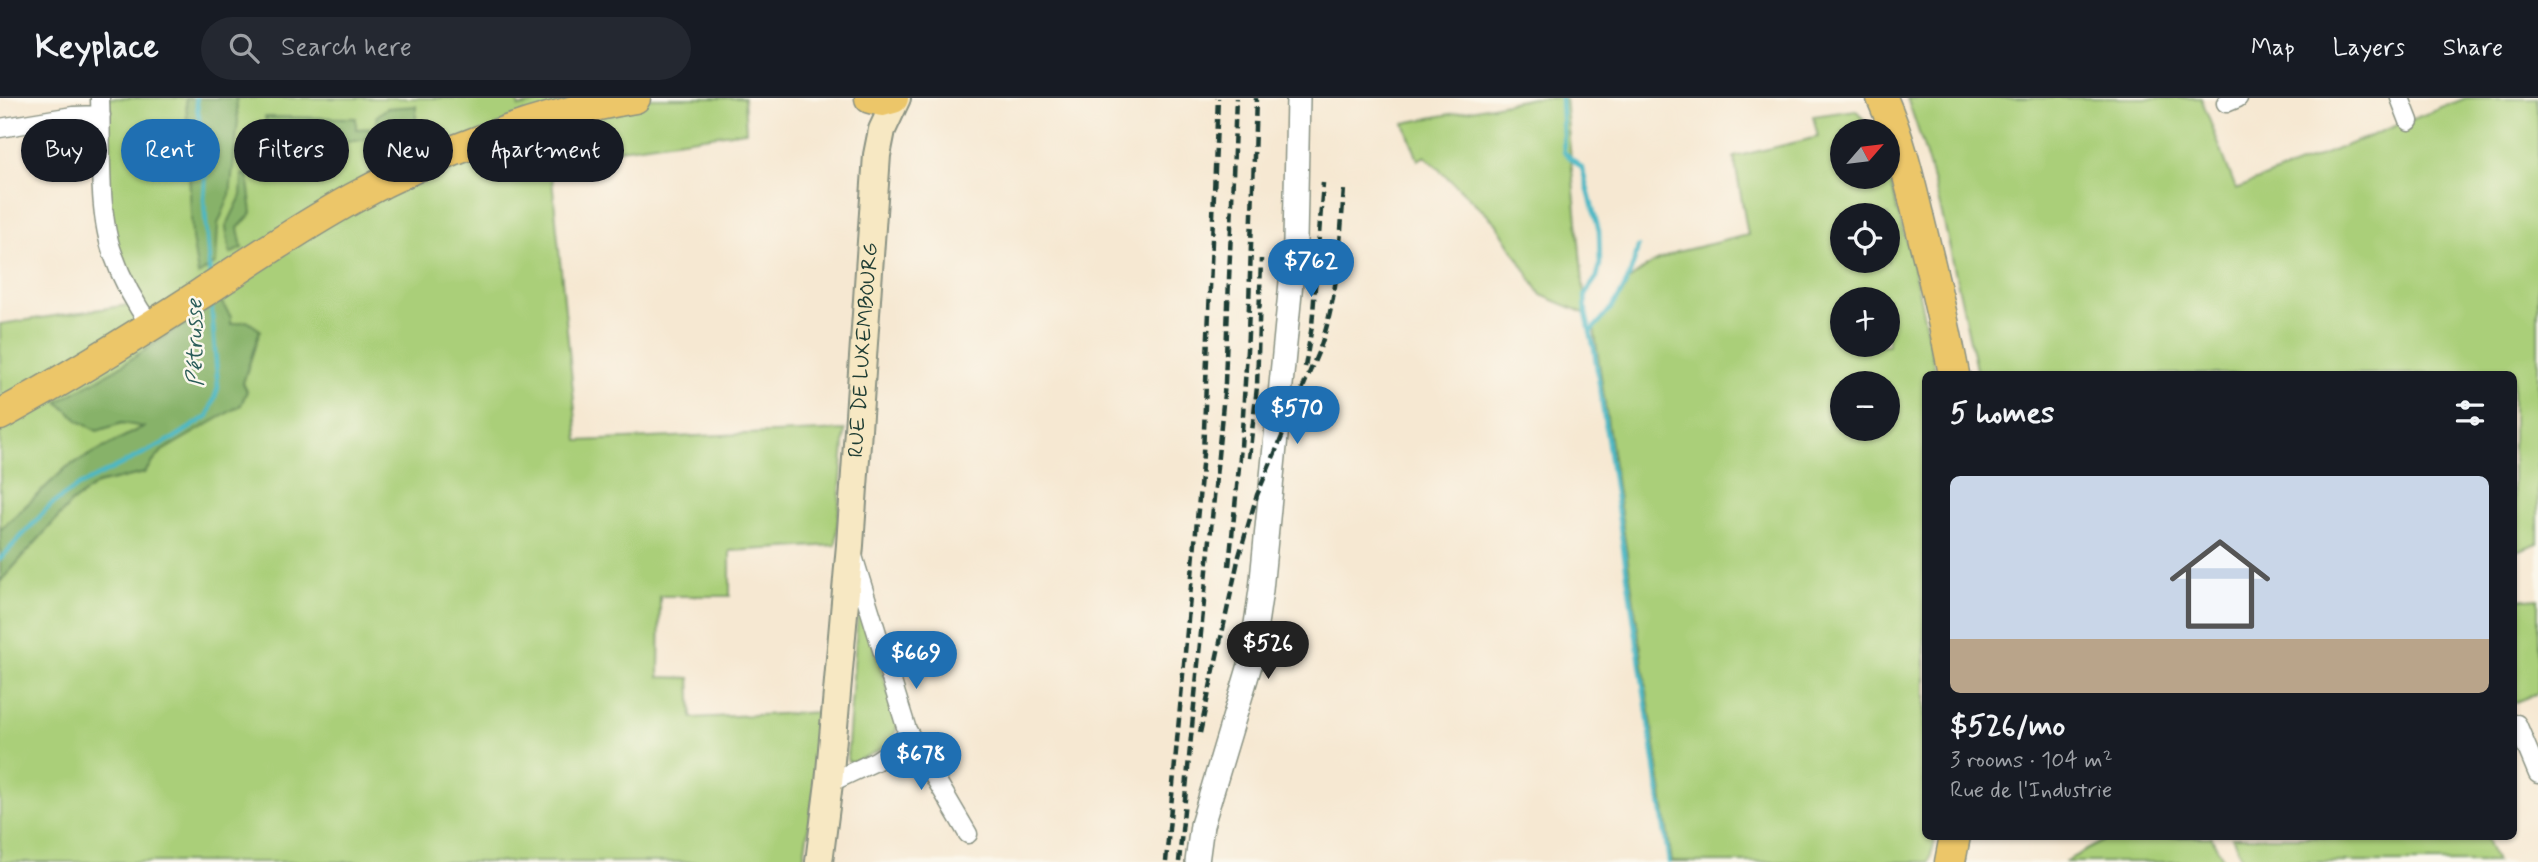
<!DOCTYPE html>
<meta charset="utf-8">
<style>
:root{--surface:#171b24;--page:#242831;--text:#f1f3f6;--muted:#9ea1a6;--line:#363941;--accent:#1f6fb2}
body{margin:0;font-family:Mynerve,sans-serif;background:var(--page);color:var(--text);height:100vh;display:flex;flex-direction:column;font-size:26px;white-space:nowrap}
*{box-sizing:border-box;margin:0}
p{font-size:23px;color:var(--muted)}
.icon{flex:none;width:38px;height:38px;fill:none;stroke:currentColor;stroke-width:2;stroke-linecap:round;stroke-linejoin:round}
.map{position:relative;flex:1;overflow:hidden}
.sheet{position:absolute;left:1922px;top:273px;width:595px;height:469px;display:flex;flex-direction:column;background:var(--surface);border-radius:10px;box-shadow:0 2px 5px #0004}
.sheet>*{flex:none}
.top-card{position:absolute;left:21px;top:21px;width:665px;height:63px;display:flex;gap:14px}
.needle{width:46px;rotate:62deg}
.fabs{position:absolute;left:1830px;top:21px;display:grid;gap:14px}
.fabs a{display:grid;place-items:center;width:70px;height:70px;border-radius:50%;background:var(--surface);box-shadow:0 2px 5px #0004;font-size:35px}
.price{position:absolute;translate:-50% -60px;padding:0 16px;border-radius:24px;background:var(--accent);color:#fff;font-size:23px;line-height:46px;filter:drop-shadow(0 2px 4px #0008)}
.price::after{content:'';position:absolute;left:50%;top:42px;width:21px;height:16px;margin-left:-10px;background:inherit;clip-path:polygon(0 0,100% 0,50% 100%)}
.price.selected{background:#222;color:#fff}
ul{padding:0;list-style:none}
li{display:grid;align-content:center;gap:14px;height:371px;padding:0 28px}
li+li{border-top:2px solid var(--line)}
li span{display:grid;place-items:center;height:217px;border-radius:10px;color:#555}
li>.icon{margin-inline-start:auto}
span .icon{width:126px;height:126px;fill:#fffc;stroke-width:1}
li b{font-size:30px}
h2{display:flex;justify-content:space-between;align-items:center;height:84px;padding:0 28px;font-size:30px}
.chip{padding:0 24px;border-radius:32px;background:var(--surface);box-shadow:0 2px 5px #0004;font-size:24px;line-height:63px}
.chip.selected{background:var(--accent);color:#fff}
header{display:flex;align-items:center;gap:42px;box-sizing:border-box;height:98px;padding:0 35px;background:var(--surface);border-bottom:2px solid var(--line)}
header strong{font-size:33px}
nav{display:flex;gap:38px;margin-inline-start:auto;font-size:24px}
.search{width:490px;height:63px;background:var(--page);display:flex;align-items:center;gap:18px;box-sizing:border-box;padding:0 24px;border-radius:38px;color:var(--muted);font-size:26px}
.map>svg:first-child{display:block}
.green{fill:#aacf79;stroke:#648656;stroke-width:2;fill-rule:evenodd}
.forest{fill:#87b269;stroke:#53784e;stroke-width:2}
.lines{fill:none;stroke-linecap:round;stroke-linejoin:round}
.stream{stroke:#4bb8c5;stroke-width:4.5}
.minor-casing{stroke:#8a9283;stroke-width:21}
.tertiary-casing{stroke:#8a9283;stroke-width:26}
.secondary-casing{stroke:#8a9283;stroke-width:30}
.primary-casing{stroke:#8a9283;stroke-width:33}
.minor{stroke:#fff;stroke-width:18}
.tertiary{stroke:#fff;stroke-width:23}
.secondary{stroke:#f7e8c3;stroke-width:26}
.primary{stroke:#ecc669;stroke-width:30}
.rail{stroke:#1f3d34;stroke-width:4.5;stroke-dasharray:10 5;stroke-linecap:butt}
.labels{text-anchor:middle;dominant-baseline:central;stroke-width:5;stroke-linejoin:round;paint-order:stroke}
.street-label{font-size:21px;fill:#1f3d34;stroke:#fbf7ec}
.water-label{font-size:23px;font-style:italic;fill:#2a5c58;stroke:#fbf7ec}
</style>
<header>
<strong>Keyplace</strong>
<div class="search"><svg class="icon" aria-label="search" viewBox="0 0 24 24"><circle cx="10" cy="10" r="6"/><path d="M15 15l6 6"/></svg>Search here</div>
<nav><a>Map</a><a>Layers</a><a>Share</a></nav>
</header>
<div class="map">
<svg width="2538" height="764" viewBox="0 0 2538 764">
<rect width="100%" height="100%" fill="#fbf7ec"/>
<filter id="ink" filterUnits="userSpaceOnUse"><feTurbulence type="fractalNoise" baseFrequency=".0143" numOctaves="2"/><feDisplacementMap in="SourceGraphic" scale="14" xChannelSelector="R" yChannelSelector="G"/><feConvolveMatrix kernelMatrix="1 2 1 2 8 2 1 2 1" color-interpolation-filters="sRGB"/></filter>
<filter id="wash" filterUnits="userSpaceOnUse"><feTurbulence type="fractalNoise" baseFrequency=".00686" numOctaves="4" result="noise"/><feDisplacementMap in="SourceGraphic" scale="28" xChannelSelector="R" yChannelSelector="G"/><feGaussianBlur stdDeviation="1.57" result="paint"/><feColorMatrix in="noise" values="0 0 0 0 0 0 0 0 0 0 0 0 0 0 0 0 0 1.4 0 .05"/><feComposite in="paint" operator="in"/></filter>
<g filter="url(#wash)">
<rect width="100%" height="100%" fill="#f6e8d2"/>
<path class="green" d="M100,0H516L519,9L555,0H744L746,33L550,61L578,343L845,332L836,447L730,453V498H660L659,579L690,580L692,620L823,614L816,682L803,764H0V484L71,405L97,386L144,375L162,353L241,307L243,285L260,233L231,226V219L220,202L233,194L232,176L199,197L200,215L118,270L59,304L97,333L122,325L144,328L67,369L0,432V226L135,206L112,155Z
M1533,0H1565L1586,216L1541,197L1496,125L1425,58L1418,62L1404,25Z
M1907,0H2201L2236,91L2466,0H2538V445L2513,454V276H1977C1957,184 1940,89 1907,0Z
M1856,12L1873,33H1843V79H1888V68L1897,112L1910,154L1936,276H1925V738L1936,739L1929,764H1672L1594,230L1623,195L1629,182L1652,165L1677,154L1748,137L1734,59L1818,39L1813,18ZM1843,117H1888V163H1843ZM1843,201H1888V247H1843ZM1843,285H1888V331H1843Z
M2538,500V595L2513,605V502Z
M861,510L898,623C895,650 876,653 854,664H849L847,661L858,512Z
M2111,739H2211L2225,764H2064Z
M2232,739H2486L2496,764H2244Z"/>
<path class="forest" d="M186,0H236L238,23L230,97L218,126L216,165L198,177L192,140Z
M416,8V25L408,36L276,53L272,48L265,19L356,20V31L376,30V19L387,10Z
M247,75L252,115L238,130L242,150L230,156L226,129L241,98L242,77Z
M220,202L231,219V226L247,223L260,232L243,285L247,293L241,307L162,353L144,375L97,386L71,405L0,484V432L67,369L143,329L122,325L97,333L80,324L58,304L118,270Z"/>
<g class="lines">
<path class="stream" d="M196,0L206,69L204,101L210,177
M1561,0L1564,54L1582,70L1599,133L1600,166L1597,179L1585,196L1586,216L1594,251L1669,764
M1590,234C1619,204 1628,189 1638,149
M0,461L51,407L78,388L174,340L208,318L218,290L211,203"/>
</g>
</g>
<g filter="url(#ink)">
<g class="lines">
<defs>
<path id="minor" d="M100,0C102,46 97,114 113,156C122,182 135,206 151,228
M2400,0L2409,23
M2226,5L2238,0
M0,30L73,18L101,17
M2517,626L2538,676
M907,632L968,736
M829,685L876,663L903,645L907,632L853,458"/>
<path id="tertiary" d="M1197,764L1202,727L1250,567L1261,492L1295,143L1298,0"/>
<g id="secondary">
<path id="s1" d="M819,764L829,685L850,447L877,57L882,32L897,0"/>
</g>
<path id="primary" d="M870,0L882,3L893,0
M1882,0C1901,43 1911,89 1922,134C1934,182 1945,229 1954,276
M0,317C68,280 134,239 199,197C250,164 299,130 352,101C437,54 540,16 635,0
M1950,764L1955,738"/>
</defs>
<use href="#minor" class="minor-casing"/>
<use href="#tertiary" class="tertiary-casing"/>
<use href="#secondary" class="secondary-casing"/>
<use href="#primary" class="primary-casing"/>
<use href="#minor" class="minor"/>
<use href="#tertiary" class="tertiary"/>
<use href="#secondary" class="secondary"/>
<use href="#primary" class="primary"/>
<path class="rail" d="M1305,269L1312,228L1323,85
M1249,360L1257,289L1261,161
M1229,468L1241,349L1248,236L1256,0
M1200,635L1239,458L1257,397L1320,250C1338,198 1340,145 1344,90
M1166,764L1203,356L1218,0
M1179,764L1225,285L1236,0"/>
</g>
</g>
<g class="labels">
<g class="street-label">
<text stroke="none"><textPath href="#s1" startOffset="514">RUE DE LUXEMBOURG</textPath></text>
</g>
<g class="water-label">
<text transform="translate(196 245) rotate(-91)">Pétrusse</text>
</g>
</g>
</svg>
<div class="fabs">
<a><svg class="needle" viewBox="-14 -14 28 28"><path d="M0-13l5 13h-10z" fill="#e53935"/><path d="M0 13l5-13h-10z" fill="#9ea1a6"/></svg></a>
<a><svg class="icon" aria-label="locate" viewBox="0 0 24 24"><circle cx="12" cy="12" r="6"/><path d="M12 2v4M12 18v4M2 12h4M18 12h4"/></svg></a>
<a>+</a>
<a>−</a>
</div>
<b class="price" style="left:1311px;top:201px">$762</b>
<b class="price" style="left:1297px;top:348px">$570</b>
<b class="price selected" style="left:1268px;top:583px">$526</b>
<b class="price" style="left:916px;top:593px">$669</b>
<b class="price" style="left:921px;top:694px">$678</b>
<div class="top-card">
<a class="chip">Buy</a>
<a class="chip selected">Rent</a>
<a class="chip">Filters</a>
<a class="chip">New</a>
<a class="chip">Apartment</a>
</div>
<section class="sheet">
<h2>5 homes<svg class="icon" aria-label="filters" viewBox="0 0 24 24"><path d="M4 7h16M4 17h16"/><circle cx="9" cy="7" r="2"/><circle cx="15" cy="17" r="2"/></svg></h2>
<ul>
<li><span style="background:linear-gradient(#c9d6e8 75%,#b9a48a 0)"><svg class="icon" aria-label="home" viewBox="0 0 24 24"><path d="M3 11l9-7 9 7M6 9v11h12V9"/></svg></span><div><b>$526/mo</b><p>3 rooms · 104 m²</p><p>Rue de l'Industrie</p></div></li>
</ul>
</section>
</div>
